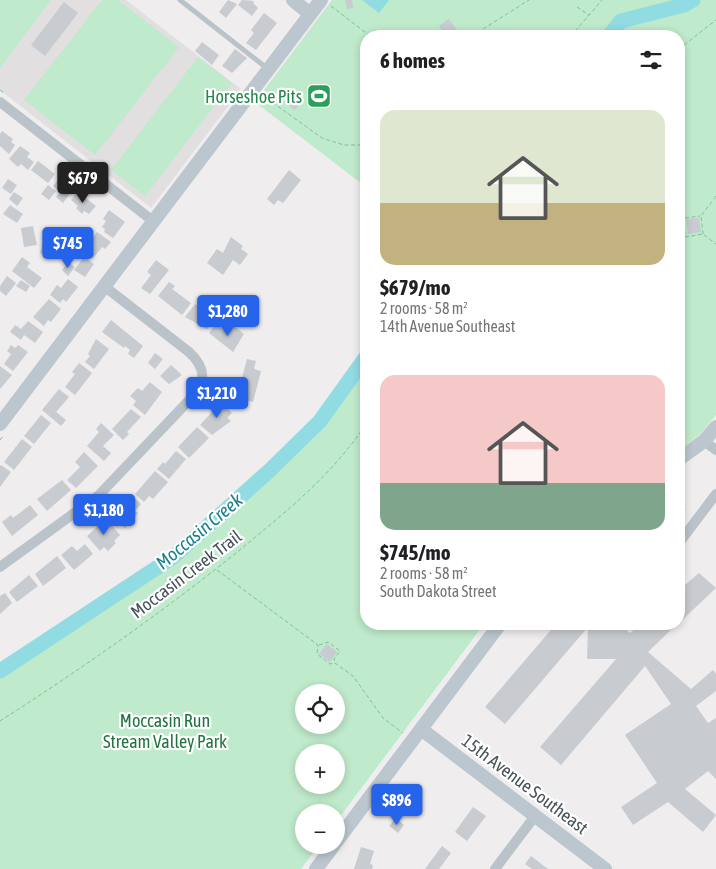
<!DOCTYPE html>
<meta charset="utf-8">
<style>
:root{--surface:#fff;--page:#f2f2f2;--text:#202124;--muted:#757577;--accent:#2563eb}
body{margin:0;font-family:"Asap Condensed",sans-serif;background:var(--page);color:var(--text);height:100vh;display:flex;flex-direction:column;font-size:19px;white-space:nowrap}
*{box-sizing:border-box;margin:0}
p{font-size:16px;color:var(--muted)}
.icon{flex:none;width:28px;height:28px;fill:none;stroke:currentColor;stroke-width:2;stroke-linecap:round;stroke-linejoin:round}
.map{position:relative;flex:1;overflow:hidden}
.details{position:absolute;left:360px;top:30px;width:325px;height:600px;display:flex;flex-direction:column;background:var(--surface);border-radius:20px;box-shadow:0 2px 8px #0003}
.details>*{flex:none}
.tools{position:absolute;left:295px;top:684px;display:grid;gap:10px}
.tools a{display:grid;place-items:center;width:50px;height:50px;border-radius:50%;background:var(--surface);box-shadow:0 2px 8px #0003;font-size:25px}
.price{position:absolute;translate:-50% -42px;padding:0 11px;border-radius:5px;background:var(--accent);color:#fff;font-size:16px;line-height:32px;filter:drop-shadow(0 1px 2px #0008)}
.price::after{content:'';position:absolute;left:50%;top:30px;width:15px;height:11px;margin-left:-8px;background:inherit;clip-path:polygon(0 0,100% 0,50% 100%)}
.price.active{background:#222;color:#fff}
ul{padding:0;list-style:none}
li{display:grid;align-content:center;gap:10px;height:265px;padding:0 20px}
li span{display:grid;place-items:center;height:155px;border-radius:15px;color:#555}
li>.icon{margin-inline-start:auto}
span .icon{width:90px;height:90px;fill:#fffc;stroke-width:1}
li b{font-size:21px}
h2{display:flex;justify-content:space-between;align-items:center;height:60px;padding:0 20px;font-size:21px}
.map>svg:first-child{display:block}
.education{fill:#e1dfdf}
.green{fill:#bfeacb;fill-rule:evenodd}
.water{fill:#91dbe3}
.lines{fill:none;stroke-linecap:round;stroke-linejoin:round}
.river{stroke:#91dbe3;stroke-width:15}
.building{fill:#c8cbcf}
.path{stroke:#7bc498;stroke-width:1;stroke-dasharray:4 2.5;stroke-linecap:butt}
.lane{stroke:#bac3c9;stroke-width:5}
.street{stroke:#bac3c9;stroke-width:10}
.secondary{stroke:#bbc6ce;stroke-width:14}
.labels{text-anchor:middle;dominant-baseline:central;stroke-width:4.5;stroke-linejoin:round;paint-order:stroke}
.leisure-label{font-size:18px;fill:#27864d;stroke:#fff;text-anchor:end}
.street-label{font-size:18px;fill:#475359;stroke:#fff}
.park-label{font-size:18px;fill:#207340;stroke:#fff}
.water-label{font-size:19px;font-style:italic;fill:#19818b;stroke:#fff}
</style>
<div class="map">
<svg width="716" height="869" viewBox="0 0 716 869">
<rect width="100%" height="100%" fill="#f0edee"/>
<path class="education" d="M0,0H126L241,89L151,208L0,90Z"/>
<path class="green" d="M0,0H51L0,68Z
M102,0H118L179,47L95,155L24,100Z
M332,0H716V415L699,435L679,450V36H366V187L255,102Z
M198,57L232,83L145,196L111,170Z
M366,357V624H484L336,822V812H304V845H319L301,869H0V671L173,557L269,472L320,421ZM304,692H336V725H304ZM304,752H336V785H304Z"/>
<path class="water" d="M362,0H389L379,13Z"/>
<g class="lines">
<path class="river" d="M609,36L621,21L684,5L693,0
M0,671L173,557L269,471L320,421L366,357"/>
</g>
<path class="building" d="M228,0L237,4L226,18L219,12Z
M242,0L254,1L253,3L258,8L252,16L238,5Z
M345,0H352L353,8L347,9Z
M64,2L78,13L45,56L31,45Z
M264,13L277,23L256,50L246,43L254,33L251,30Z
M449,19L456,29L446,36L439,26Z
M202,42L219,55L212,65L195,51Z
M235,49L247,58L232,73L222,66Z
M292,96L300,103L295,110L286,103Z
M2,131L13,139L11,142L15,145L9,154L0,146V134Z
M20,146L30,153L27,157L34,162L28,170L21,164L18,167L9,159Z
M38,161L55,174L48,183L31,170Z
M289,170L301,180L283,203L278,200L274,205L267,199Z
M60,177L74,188L63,203L56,197L60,192L53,186Z
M8,179L17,185L11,194L2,188Z
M48,185L56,191L49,200L41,194Z
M14,192L23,198L17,206L9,199Z
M78,192L96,206L89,214L84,211L82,214L76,208L78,206L71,200Z
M10,205L23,214L17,223L3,214Z
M109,210L125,222L113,238L104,232L105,229L102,227L106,221L103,219Z
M699,218L701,232L688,234L686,219Z
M33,226L37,245L24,247L21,228Z
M97,232L111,242L105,249L102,247L93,258L83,250Z
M231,237L243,246L241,249L248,254L240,265L233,260L223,275L207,263L217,249L223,253Z
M43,243L54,246L51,256L40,253Z
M22,257L30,263L27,267L42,278L34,288L12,271Z
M84,257L94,264L85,277L74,270Z
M156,260L169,270L150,294L141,288L151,275L147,272Z
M68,262L75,267L68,276L62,270Z
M7,276L16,283L6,296L0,291V286Z
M68,279L78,287L66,302L63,299L60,303L50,295L57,285L61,288Z
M21,280L30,286L26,292L16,286Z
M169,282L175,286L172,289L191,303L182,315L158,296Z
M49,299L61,309L51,322L48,320L44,326L33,317Z
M195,304L215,319L207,329L185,317Z
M111,320L143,346L134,358L128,354L130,350L125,346L124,348L102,332Z
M28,321L43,332L35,343L24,335L21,340L10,332L15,325L21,329Z
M216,324L228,334L234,326L244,334L233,352L209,333Z
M96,339L109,349L94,369L85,362L90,356L88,354Z
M11,345L15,348L18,345L28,352L13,371L4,364L11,354L7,351Z
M155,353L163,359L155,369L148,363Z
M247,359L256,361L254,369L261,371L253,402L237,398Z
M79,363L92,373L75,395L65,387L75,374L72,372Z
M171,365L182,375L169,384L160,376Z
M0,366L12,375L0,389Z
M150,382L162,392L145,415L133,405L136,401L130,396L138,388L142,391Z
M59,389L69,397L56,412L66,420L61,426L42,410Z
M221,402L232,413L227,418L231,421L212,435L200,425Z
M131,409L141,417L127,432L129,434L123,440L112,429Z
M41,415L51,423L34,444L24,436Z
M101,423L114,435L103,446L111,453L104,461L87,446L99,432L96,429Z
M197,427L209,438L189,458L178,447Z
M22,439L32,447L14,470L4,462Z
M176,451L186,459L169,479L157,469L163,462L165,464Z
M84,452L98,466L76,488L67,480L80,467L75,462Z
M1,465L11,472L0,487V466Z
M155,471L168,482L153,499L149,496L144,502L135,494Z
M62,480L71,490L47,511L37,499Z
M132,496L141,504L135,511L138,513L125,528L115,519L127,506L125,504Z
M679,503L686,509L679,517Z
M30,505L38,515L12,536L2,522L11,515L13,518Z
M106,519L120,535L114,541L116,543L108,551L104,547L100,551L87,536Z
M85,544L93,554L74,570L61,555L72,546L77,551Z
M57,556L66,568L43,586L35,574Z
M699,573L716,588L679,623V590Z
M29,575L38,586L17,602L9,592Z
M5,593L12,603L0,614V596Z
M556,624H619L630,633L641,624H677L648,652L691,689L713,670L716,674V691L696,706L708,723L716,718V779L708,771L685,789L716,815L703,832L668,802L633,825L621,807L657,783L625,735L671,704L645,666L561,765L540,747L616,659H587L588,627L505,724L485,707Z
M327,644L337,652L330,662L319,654Z
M473,807L486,816L467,841L455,832Z
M396,818L404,825L398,833L389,826Z
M442,846L451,853L439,869H425Z
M361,847L374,851L370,864L373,865L372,869H354Z
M531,856L548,869H532L525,864Z"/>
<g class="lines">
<path class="path" d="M331,6L370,36
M577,7L589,15
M472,36L529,0
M571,36L602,0
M679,49L716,20
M0,90L4,93
M262,95L322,138L344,145H366
M679,214L684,218L685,237L679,244
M685,218L700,216
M703,234L701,216L716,196
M685,237L703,234L716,244
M0,440L4,435
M217,570L318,645L317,654L330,664L335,663L353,676L383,718L403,733
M319,645L328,642L340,651L334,659L335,663
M0,721C83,668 164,611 241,549C287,511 333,474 366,424"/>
<path class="lane" d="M180,0L268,69"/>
<path class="street" d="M0,102L153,221
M704,441L716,450
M679,543L716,494
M0,567L99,495L197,392C207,377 202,364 189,352L104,286
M495,869L535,816"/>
<path class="secondary" d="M293,0L310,14
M0,424L321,0
M679,459L704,441L716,427
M421,729L605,869
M336,842L500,624
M316,869L334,845"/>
</g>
<defs>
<symbol id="stadium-square" viewBox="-11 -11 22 22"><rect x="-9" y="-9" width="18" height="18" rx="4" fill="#2e9e5b" stroke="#fff"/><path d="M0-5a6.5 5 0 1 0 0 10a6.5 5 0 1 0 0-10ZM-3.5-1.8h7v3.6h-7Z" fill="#fff"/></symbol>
</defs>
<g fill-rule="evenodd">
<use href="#stadium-square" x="305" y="82" width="28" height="28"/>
</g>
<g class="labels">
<g class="leisure-label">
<text x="302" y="96">Horseshoe Pits</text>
</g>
<g class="street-label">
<text transform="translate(186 574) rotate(-37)">Moccasin Creek Trail</text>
<text transform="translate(525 784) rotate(37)">15th Avenue Southeast</text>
</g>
<g class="park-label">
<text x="165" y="720">Moccasin Run<tspan x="165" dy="21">Stream Valley Park</tspan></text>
</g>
<g class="water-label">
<text transform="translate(199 531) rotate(-40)">Moccasin Creek</text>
</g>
</g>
</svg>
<div class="tools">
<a><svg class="icon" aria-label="locate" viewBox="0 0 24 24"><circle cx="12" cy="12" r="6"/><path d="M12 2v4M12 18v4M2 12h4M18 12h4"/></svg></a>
<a>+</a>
<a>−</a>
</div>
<b class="price active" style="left:83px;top:204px">$679</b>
<b class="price" style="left:68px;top:269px">$745</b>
<b class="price" style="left:228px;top:337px">$1,280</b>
<b class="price" style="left:217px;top:419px">$1,210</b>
<b class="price" style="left:104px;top:536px">$1,180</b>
<b class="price" style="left:397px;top:826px">$896</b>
<section class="details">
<h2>6 homes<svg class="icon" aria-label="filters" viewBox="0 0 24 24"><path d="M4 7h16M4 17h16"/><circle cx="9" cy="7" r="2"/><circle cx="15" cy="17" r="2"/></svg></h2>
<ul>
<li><span style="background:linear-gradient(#dfe7d0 60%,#c2b280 0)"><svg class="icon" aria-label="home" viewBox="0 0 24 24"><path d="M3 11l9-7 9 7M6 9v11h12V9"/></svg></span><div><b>$679/mo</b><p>2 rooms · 58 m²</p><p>14th Avenue Southeast</p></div></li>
<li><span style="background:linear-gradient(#f6c9c9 70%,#7fa58c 0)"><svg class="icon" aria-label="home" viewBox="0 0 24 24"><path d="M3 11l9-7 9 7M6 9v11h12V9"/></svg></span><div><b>$745/mo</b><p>2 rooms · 58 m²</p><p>South Dakota Street</p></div></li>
</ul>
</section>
</div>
